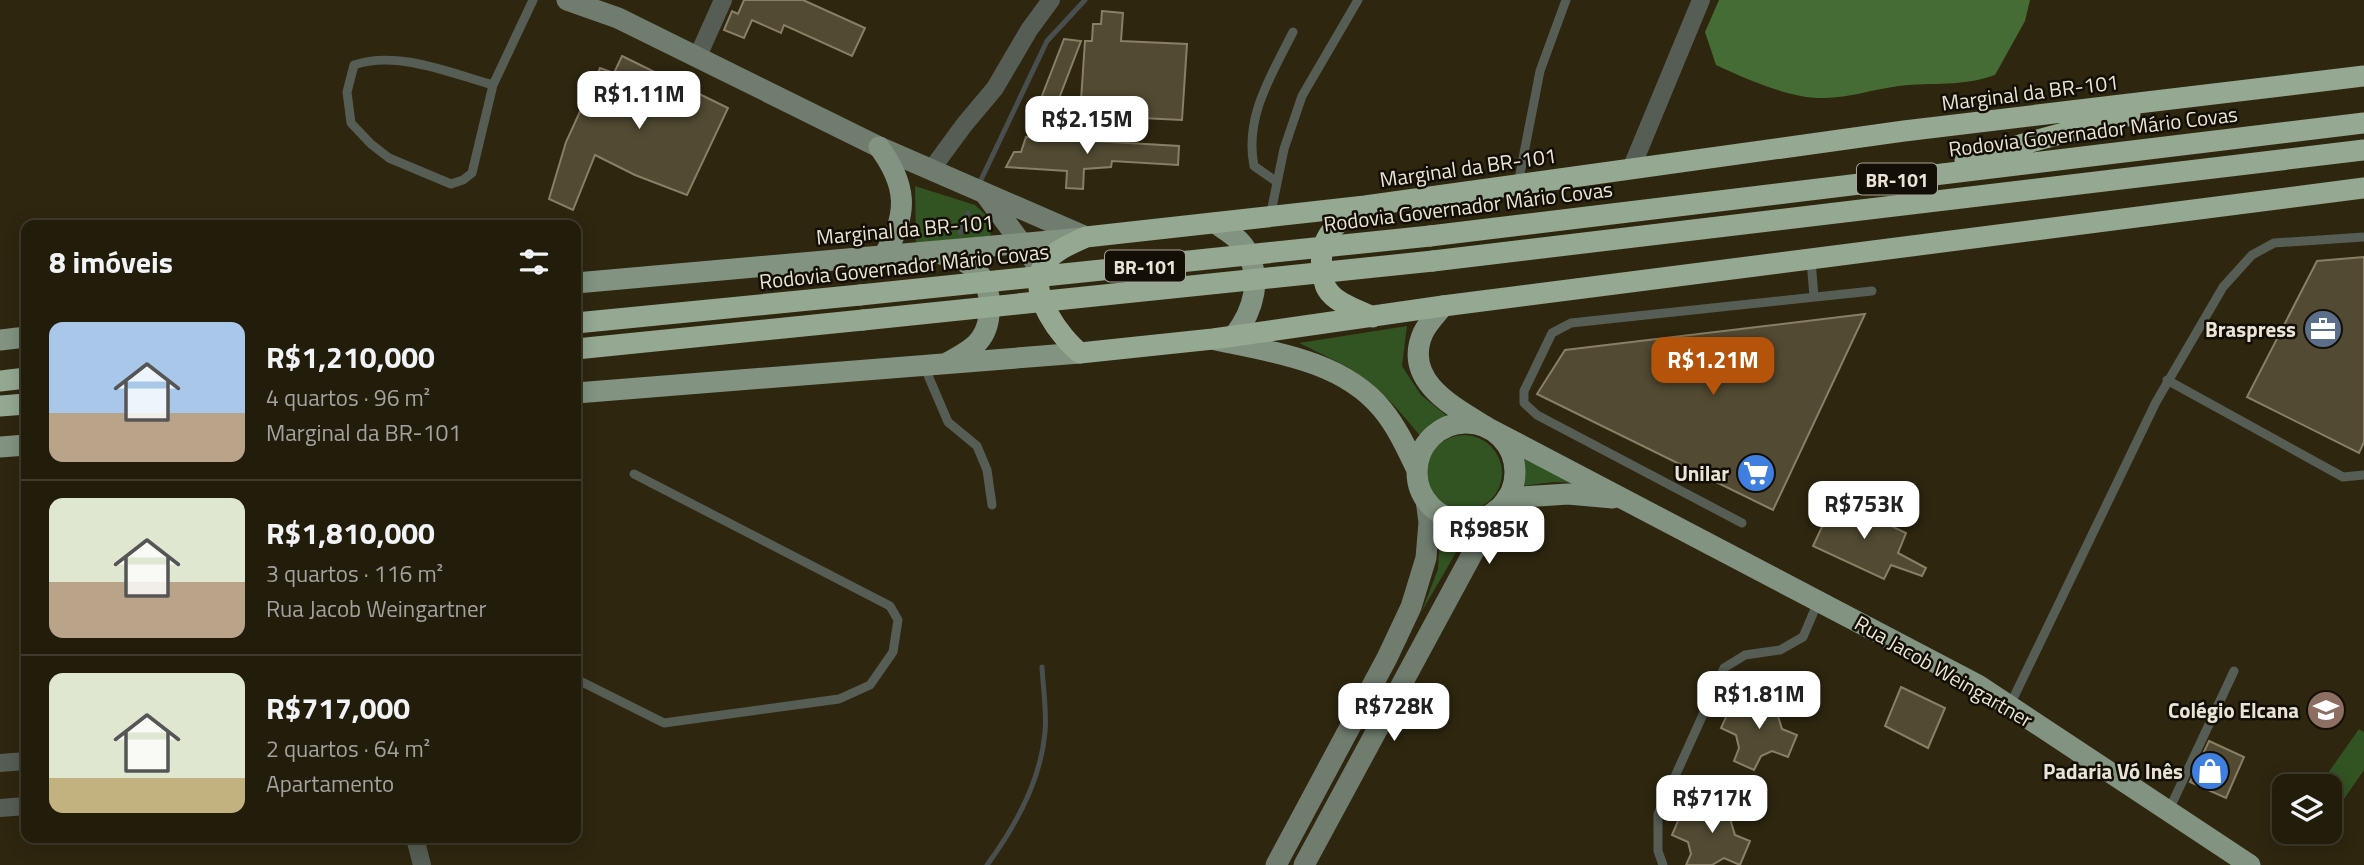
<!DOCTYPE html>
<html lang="pt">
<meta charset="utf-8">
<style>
:root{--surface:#221c0b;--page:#2a2514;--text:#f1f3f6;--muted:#a2a19d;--line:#3f3a2c;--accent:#b45309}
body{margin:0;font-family:"Titillium Web",sans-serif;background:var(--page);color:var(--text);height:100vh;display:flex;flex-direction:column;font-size:26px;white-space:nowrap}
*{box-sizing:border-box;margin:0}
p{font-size:23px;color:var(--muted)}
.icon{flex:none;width:38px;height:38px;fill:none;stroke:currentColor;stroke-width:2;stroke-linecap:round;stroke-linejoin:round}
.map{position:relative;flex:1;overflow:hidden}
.sheet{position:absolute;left:21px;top:220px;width:560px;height:623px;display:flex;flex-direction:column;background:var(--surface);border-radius:14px;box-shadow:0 4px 18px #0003,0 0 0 2px var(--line)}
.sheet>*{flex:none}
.controls{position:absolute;left:2272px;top:774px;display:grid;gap:14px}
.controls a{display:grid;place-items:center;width:70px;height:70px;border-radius:14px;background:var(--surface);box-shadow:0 4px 18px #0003,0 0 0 2px var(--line);font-size:35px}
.price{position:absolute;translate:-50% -60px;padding:0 16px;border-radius:14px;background:#fff;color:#222;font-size:23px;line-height:46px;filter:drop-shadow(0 2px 4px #0008)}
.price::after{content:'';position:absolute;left:50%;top:42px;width:21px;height:16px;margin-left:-10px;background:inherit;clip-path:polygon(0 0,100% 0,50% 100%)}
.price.active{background:var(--accent);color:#fff}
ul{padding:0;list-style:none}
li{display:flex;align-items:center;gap:21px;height:175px;padding:0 28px}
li+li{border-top:2px solid var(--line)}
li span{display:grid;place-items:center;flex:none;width:196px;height:140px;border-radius:14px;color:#555}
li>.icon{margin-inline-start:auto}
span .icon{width:84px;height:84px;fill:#fffc;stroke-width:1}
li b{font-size:30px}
h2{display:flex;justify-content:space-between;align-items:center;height:84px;padding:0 28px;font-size:30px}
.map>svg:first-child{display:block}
.green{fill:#325322}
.forest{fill:#466c35}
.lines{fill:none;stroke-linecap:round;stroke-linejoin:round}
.stream{stroke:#494f4e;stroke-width:5}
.building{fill:#524a32;stroke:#887f65;stroke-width:2}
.lane{stroke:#555d54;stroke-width:9}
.street{stroke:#555d54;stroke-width:18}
.secondary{stroke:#6f7c6e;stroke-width:21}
.primary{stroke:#829381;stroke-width:21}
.highway{stroke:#94a892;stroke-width:21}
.highway-bridge{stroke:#94a892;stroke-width:21}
.labels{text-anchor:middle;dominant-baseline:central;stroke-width:5;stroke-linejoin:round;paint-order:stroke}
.shield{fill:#130f06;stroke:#a9a498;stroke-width:2}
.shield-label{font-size:19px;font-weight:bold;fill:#e9e4d6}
.street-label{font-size:21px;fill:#e9e4d6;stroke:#130f06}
.poi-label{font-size:21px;font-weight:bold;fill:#e9e4d6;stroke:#130f06;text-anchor:end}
</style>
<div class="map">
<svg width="2364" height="865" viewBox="0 0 2364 865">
<rect width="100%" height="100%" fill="#2e260f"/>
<path class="green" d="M915,186L975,205L987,216L991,236L916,243Z
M1407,326L1402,366L1421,395L1447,416L1430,424L1421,437C1400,411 1378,385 1349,368C1333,359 1315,351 1299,343Z
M1426 473a38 38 0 1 1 76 0a38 38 0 1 1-76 0Z
M1521,457L1576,483L1554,482L1521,486L1525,465Z
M1440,537H1465L1422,611L1438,569Z
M2359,729L2364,732V770L2344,799L2329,789V786L2321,783Z"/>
<path class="forest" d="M1719,0H2030L2025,21L1995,75C1961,87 1934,82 1899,86C1874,89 1849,98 1824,98C1791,99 1746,79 1716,65L1705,32Z"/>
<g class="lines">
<path class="stream" d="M979,184L1047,41L1085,0
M960,233L968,213
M987,865C1015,827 1041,780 1045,732C1047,711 1043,688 1042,667"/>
</g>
<path class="building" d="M744,0H803L865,28L852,56L784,25L781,33L752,20L744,38L724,30L732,11L738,14Z
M1102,11L1123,13L1121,41L1187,44L1182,120L1080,115L1085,41H1092L1093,24H1101Z
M1064,39L1081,41L1053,114H1035Z
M622,56L728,108L687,195L635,175L595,155L573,210L549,199L566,142L600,68L614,73Z
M1026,137L1179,146L1178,165L1112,161L1111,167L1084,169L1083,189L1066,188L1067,171L1006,167L1014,152H1021Z
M2364,257V442L2359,453L2247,397L2317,261Z
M1865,314L1773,510L1537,394L1565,350Z
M1835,499L1906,533L1898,553L1926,568L1922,576L1891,565L1884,579L1813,546Z
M1901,687L1945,708L1928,748L1885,726Z
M1764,691L1785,700L1778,716L1782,729L1797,735L1788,757L1772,751L1761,756L1754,770L1734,761L1739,748L1736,735L1721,728L1732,704L1746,710L1758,706Z
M2209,741L2244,757L2226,798L2190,782Z
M1716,796L1738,806L1731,822L1735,835L1750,841L1740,865L1724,858L1712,865H1686L1691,854L1688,842L1672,835L1683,809L1698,816L1709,812Z"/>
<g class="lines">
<path class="lane" d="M493,85C450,73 397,50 354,65L347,92L351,123L371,144L389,158L451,184L463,180L472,173L493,85L533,0
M1277,182L1254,166C1244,117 1272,74 1293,32
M1518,184L1540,71L1566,0
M1270,217L1284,149L1302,96L1358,0
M1811,260L1814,297
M924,366L948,422L977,446L987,470L992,505
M2167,380L2343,477L2364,475
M1742,523L1537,415L1524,403V391L1552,333L1571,323L1872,291
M576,679L664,723L839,699L870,685L893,652L898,620L890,606L634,474
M2010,705L2156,402L2223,287L2252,255L2274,243L2364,237
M2168,812L2234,671
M1663,865L1658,851V814L1724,668L1745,655L1780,650L1803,637L1818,602"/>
<path class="street" d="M698,56L723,0
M1631,169L1701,0
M931,170L964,125L995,88L1029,30L1051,0
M0,763L26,761
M0,808L26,806
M415,838L422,865"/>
<path class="secondary" d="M567,0L618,18L879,147L1086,237
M986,195L1041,270
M1276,865L1387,658L1411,607L1426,558L1429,522L1426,500
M1304,865L1496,510"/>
<path class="primary" d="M879,147C907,185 909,214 884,255
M1215,223C1225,230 1238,237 1245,248C1263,278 1254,310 1234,336
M940,254C975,260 993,280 989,315C988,326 984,337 975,345C968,352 956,358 947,363
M576,283L1083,238
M1443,306C1436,315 1427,324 1423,333C1402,381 1454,407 1488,428L1978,685L2250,865
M0,340L26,337
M1216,340C1273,352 1343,361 1382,409C1397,427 1407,449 1417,470
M576,393L1080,353
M1417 472a49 49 0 1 1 98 0a49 49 0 1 1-98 0Z
M0,447L26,445
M1507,498L1568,494L1613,498"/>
<path class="highway" d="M2364,76L1904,131L1365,206L1086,237C1070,244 1051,252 1042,268C1028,294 1061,338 1080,353L1213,339L1443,306L2364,188
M1965,160L2130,115
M1360,209C1334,221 1316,243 1323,273C1324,278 1324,285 1327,289C1335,303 1358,310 1373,317
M1430,236L2364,123
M1433,261L2364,150
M576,323L860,295
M576,349L863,320
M0,381L26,378
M0,406L26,404"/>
<path class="highway-bridge" d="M860,295L1430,236
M863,320L1433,261"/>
</g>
<defs>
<symbol id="office-disc" viewBox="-11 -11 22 22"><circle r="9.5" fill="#5c6f8a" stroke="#130f06"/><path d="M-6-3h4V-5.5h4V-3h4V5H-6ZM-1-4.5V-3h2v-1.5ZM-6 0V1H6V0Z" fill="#fff"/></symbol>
<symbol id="supermarket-disc" viewBox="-11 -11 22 22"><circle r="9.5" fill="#3f7fe0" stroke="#130f06"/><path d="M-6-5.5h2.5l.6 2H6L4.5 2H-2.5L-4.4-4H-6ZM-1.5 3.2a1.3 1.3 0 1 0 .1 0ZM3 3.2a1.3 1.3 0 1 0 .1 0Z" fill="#fff"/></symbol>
<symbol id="school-disc" viewBox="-11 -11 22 22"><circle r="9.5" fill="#8d6e63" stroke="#130f06"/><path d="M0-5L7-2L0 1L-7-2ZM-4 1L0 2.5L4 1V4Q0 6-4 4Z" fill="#fff"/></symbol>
<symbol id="shop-disc" viewBox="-11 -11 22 22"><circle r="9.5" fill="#3f7fe0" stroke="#130f06"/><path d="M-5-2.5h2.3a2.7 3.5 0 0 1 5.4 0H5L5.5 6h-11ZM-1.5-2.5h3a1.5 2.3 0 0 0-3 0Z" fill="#fff"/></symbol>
</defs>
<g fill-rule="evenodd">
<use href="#office-disc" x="2301" y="307" width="44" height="44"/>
<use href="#supermarket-disc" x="1734" y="451" width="44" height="44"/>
<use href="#school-disc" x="2304" y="688" width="44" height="44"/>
<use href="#shop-disc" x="2188" y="749" width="44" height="44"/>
</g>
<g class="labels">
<g class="shield">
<rect x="1857" y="163.5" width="80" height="31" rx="5"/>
<rect x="1105" y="250.5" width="80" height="31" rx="5"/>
</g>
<g class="shield-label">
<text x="1897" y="179">BR-101</text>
<text x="1145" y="266">BR-101</text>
</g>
<g class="street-label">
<text transform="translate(2030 92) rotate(-7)">Marginal da BR-101</text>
<text transform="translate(2093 131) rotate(-7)">Rodovia Governador Mário Covas</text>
<text transform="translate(1468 167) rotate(-8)">Marginal da BR-101</text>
<text transform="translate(1468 206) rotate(-7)">Rodovia Governador Mário Covas</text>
<text transform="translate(905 229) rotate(-5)">Marginal da BR-101</text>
<text transform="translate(904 266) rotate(-6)">Rodovia Governador Mário Covas</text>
<text transform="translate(1944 671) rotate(30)">Rua Jacob Weingartner</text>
</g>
<g class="poi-label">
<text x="2296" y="329">Braspress</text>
<text x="1729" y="473">Unilar</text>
<text x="2299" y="710">Colégio Elcana</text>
<text x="2183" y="771">Padaria Vó Inês</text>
</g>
</g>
</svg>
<div class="controls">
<a><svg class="icon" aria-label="layers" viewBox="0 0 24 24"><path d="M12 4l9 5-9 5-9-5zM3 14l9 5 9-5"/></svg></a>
</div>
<b class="price" style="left:639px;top:131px">R$1.11M</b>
<b class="price" style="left:1087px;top:156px">R$2.15M</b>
<b class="price active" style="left:1713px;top:397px">R$1.21M</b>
<b class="price" style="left:1864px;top:541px">R$753K</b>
<b class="price" style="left:1489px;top:566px">R$985K</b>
<b class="price" style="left:1759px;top:731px">R$1.81M</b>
<b class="price" style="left:1394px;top:743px">R$728K</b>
<b class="price" style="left:1712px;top:835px">R$717K</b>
<section class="sheet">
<h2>8 imóveis<svg class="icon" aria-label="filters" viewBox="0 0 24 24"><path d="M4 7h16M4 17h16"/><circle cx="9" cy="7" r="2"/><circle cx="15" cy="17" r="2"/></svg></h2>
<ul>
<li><span style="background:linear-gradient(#a9c7e8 65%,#b9a48a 0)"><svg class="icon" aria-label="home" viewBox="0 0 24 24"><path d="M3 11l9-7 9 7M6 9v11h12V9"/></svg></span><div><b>R$1,210,000</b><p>4 quartos · 96 m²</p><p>Marginal da BR-101</p></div></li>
<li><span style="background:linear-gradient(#dfe7d0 60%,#b9a48a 0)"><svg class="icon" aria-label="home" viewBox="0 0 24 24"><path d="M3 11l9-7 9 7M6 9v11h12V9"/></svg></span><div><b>R$1,810,000</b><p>3 quartos · 116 m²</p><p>Rua Jacob Weingartner</p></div></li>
<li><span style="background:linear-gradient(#dfe7d0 75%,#c2b280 0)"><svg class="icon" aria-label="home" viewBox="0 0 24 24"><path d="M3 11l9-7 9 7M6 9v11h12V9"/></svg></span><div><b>R$717,000</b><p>2 quartos · 64 m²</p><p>Apartamento</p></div></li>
</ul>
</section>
</div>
